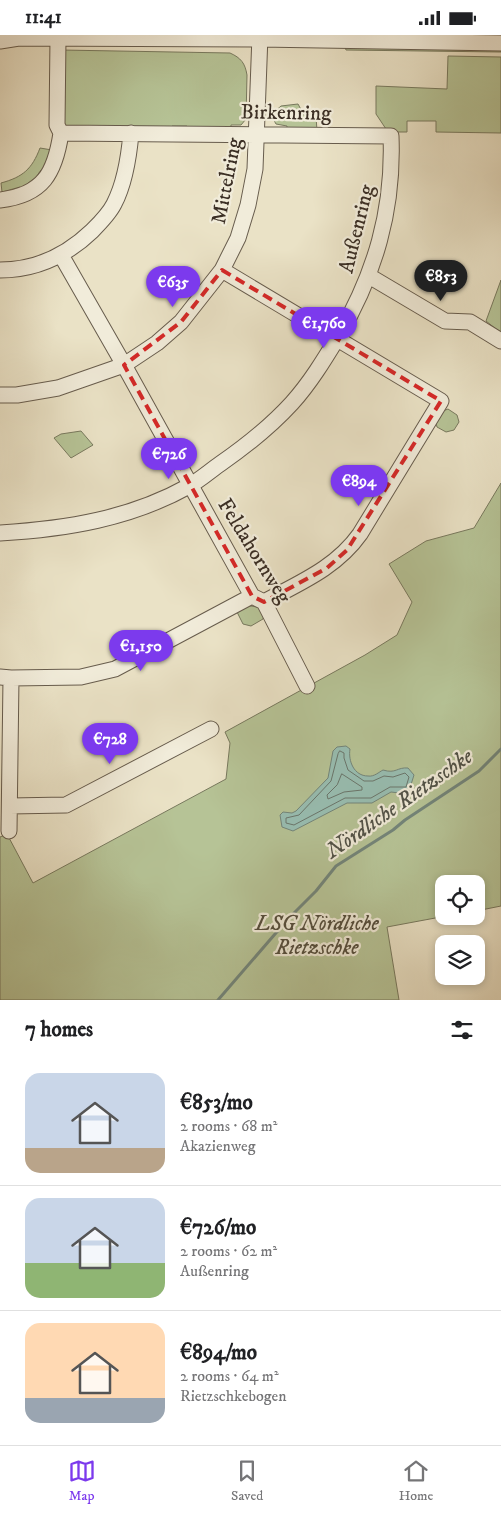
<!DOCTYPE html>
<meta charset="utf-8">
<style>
:root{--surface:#fff;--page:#f6f6f6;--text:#202124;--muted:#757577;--line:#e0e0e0;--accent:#7c3aed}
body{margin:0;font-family:"IM FELL DW Pica",serif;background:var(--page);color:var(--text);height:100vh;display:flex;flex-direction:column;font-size:19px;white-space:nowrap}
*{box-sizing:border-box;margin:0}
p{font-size:16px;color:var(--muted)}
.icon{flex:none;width:28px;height:28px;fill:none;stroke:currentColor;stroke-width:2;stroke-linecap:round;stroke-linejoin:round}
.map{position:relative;height:965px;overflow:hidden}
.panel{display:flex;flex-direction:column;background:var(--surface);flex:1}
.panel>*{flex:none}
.controls{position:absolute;left:435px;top:840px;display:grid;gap:10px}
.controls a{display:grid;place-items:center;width:50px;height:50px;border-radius:10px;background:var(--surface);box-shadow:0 2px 8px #0003;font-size:25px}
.price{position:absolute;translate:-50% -42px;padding:0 11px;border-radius:18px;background:var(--accent);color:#fff;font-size:16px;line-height:32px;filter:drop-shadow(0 1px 2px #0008)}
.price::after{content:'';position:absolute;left:50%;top:30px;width:15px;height:11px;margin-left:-8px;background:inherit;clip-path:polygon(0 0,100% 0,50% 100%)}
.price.current{background:#222;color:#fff}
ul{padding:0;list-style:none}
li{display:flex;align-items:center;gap:15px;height:125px;padding:0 25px}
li+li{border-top:1px solid var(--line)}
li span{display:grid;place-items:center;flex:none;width:140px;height:100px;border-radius:15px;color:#555}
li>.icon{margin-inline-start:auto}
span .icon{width:60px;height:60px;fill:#fffc;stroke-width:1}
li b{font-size:21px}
h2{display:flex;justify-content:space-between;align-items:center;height:60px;padding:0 25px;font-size:21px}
.status{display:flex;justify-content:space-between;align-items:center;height:35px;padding:0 25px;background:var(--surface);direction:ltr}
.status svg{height:14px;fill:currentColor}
.dock{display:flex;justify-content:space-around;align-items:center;height:70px;border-top:1px solid var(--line);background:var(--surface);font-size:14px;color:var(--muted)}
.dock a{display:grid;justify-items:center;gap:2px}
.dock .current{color:var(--accent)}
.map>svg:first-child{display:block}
.green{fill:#b6c396;stroke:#78795e}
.water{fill:#98beb2;stroke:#73857a}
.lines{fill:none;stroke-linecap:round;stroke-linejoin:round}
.shore{stroke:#6a766c;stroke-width:1}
.stream{stroke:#73857a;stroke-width:3}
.minor-casing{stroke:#675c4d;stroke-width:17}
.minor{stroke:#f1ecda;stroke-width:15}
.marked{fill:none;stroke:#d62828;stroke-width:4;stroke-dasharray:10 6;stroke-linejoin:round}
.labels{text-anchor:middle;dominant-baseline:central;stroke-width:4.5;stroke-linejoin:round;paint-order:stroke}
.street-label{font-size:21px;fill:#3b2f25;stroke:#f1ecda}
.park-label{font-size:21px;font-style:italic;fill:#544d3c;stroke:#f1ecda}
.water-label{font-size:22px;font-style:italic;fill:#525348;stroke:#f1ecda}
</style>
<div class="status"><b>11:41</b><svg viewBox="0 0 49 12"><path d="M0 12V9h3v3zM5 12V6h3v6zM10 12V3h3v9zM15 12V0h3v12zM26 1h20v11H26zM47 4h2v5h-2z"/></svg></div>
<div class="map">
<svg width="501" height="965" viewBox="0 0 501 965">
<rect width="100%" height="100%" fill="#eae2c6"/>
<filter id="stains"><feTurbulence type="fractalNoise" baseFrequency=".004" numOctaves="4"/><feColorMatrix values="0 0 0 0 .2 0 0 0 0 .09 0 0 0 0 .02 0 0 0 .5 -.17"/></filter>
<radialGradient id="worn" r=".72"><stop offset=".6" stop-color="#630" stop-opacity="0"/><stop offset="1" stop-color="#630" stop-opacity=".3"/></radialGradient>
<path class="green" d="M345,12L501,14V17L346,15Z
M61,15L230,18C241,23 245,28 247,40L246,84L241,90H231V94H187V91H172L171,94L63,92Z
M448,21L501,22V98L436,97V86H407V97H388L376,79V51L447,54Z
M298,69L304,80L316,81L317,96L287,95V91L276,89L271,80L281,71Z
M40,113L52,115L45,137L41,135L36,142L28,148L29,151L22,155L20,152L2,157L1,148C23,142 32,134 40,113Z
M501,245V298L486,286Z
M448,374L457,380L459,387L454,395L446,397L437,392L436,388L443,376Z
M81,396L93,410L71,423L54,403L61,399Z
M501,448V871L476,876V849H444V881H446L387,892L399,965H0V802L7,799L33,848L226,744L230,708L225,697L365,620L397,600L412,567L389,529L426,506L474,493Z
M245,570L263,573L265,576L263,584L251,591L243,589L237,577Z"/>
<path class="water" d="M346,711L350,714C348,726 354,741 368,741C374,742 379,737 383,735C396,739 397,732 408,733L414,740L408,759L391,757L372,768H347L293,796L282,792L280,780L283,777L292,778L296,776L328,743L333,716L337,712Z"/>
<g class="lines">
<path class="shore" d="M340,716L344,718V723L348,735L364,746H373L384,741L393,742L405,738L409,742L406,752H390L371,763H345L294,790L286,788V783L299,780L331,746L338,719Z
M342,739L362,752V755L344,757L328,764L327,760L337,750Z"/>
<path class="stream" d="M218,965L288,884L316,856L336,831L393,795L405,785L479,736L501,714"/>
<defs>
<path id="minor" d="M0,6L19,3L260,4L501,8
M0,165C43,160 55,138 61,98L57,90L58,3
M61,220L124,330L252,561L264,567L307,651
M0,235C37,235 66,221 92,196C100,188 109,179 114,169C125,148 129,121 131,98
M222,235L441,366L360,499C336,533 299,548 264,567
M369,241L445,286L470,287L501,306
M0,360H17L58,353L124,330L157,308L181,287L222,235L238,203L248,170L255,134L260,0
M0,498C66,494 130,484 189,451C200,445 210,436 220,429C246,411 271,391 292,368C310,348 324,325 338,302C375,239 394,175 391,101L61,98
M0,642L11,643L9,796
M11,643L81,642L115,634L252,561
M10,771L66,770L211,694"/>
</defs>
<use href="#minor" class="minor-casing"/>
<use href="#minor" class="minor"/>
</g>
<path class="marked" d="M222,235L441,366L347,515L327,533L264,567L252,561L124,330L181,287Z"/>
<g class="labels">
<g class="street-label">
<text transform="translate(286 78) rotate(1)">Birkenring</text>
<text transform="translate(227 146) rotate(-79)">Mittelring</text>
<text transform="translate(357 194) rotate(-76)">Außenring</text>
<text transform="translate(254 516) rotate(58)">Feldahornweg</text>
</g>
<g class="park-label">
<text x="317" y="889">LSG Nördliche<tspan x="317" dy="24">Rietzschke</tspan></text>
</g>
<g class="water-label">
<text transform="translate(399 769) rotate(-35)">Nördliche Rietzschke</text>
</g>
</g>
<rect width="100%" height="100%" filter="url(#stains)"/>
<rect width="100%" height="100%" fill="url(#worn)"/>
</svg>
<div class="controls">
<a><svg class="icon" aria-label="locate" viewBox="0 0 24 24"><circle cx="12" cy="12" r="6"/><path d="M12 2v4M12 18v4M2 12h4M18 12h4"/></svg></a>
<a><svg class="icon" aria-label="layers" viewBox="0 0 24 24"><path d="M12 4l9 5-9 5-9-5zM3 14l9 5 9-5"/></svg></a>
</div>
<b class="price current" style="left:441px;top:267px">€853</b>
<b class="price" style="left:173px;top:273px">€635</b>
<b class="price" style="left:324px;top:314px">€1,760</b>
<b class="price" style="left:169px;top:445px">€726</b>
<b class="price" style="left:359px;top:472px">€894</b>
<b class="price" style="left:141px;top:637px">€1,150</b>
<b class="price" style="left:110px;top:730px">€728</b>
</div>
<section class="panel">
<h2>7 homes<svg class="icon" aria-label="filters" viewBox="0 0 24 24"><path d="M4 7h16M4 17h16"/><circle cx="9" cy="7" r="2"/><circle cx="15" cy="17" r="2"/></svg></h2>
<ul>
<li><span style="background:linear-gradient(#c9d6e8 75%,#b9a48a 0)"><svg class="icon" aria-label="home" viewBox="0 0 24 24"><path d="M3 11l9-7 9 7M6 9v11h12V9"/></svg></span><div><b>€853/mo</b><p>2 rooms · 68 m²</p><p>Akazienweg</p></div></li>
<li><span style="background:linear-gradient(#c9d6e8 65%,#8fb573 0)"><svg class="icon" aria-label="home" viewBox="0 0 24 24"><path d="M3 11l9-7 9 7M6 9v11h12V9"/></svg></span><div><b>€726/mo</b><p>2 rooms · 62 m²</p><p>Außenring</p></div></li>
<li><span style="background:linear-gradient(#ffd9b3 75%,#9aa5b1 0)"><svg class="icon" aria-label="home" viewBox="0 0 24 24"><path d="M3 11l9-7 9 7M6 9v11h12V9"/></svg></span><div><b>€894/mo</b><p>2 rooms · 64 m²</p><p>Rietzschkebogen</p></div></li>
</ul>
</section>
<nav class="dock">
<a class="current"><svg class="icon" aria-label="map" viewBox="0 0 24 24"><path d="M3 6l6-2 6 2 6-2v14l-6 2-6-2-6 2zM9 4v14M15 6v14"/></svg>Map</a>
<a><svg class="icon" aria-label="saved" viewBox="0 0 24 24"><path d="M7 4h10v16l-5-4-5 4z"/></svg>Saved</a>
<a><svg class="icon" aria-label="home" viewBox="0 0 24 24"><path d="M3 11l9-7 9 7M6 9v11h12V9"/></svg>Home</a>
</nav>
